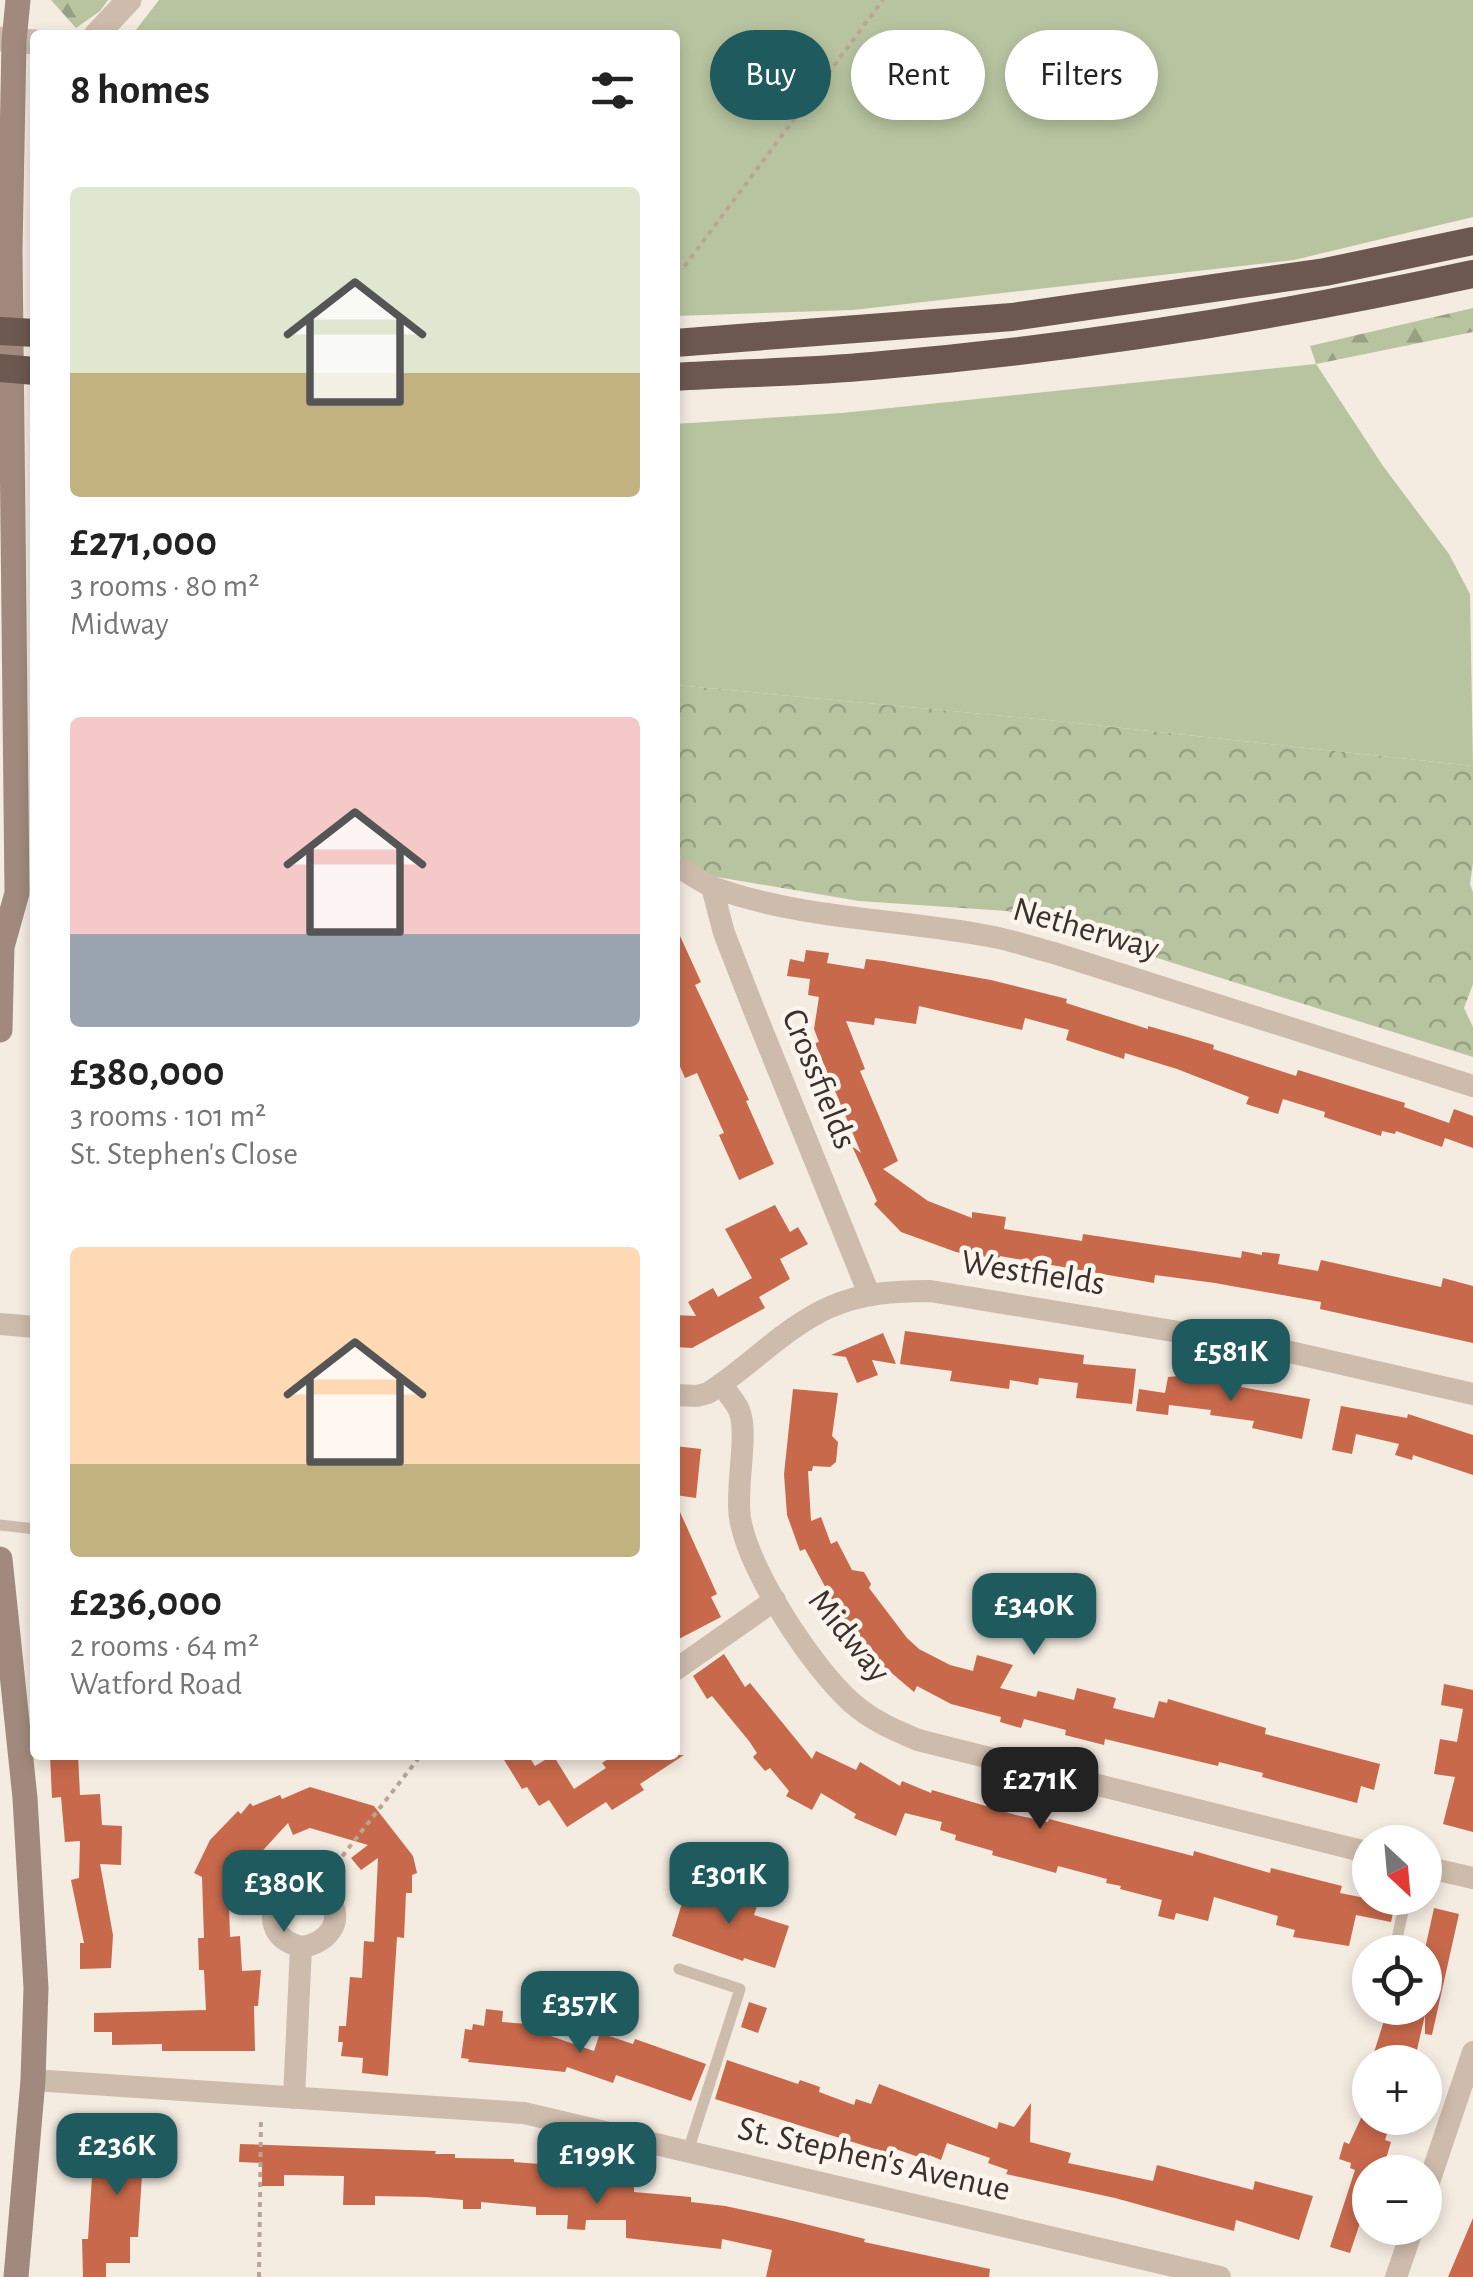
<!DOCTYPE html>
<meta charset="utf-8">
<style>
:root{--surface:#fff;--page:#f6f6f6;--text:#222;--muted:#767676;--accent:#1f5a5e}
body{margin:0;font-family:"Alegreya Sans",sans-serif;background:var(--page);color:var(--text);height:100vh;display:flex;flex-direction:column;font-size:38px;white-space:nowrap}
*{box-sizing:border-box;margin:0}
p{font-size:32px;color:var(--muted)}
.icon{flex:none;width:55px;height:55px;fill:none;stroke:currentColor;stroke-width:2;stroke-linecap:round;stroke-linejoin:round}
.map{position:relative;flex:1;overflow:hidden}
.details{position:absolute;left:30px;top:30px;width:650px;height:1730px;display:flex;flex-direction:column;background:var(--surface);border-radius:10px;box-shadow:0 5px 15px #0003}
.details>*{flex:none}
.banner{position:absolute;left:710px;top:30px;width:612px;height:90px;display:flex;gap:20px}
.needle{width:65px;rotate:154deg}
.controls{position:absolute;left:1352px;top:1825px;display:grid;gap:20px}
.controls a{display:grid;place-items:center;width:90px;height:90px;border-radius:50%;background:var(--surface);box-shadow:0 5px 15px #0003;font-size:50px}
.price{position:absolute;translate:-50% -85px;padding:0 22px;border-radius:20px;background:var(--accent);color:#fff;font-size:32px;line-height:65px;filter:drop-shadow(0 2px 5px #0008)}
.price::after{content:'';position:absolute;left:50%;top:60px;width:30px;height:22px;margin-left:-15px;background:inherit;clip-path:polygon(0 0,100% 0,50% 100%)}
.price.active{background:#222;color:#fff}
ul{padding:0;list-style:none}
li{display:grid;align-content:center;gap:20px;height:530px;padding:0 40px}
li span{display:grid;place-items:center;height:310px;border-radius:10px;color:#555}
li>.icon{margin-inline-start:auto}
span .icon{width:180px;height:180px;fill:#fffc;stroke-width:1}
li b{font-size:42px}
h2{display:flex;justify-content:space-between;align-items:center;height:120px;padding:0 40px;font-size:42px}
.tag{padding:0 35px;border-radius:45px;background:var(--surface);box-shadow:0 5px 15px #0003;font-size:35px;line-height:90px}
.tag.active{background:var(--accent);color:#fff}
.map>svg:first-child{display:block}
.green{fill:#b8c4a0}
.forest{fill:url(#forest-firs)}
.park{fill:url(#park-crowns)}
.building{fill:#c8694b}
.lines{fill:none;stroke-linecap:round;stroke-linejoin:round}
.path{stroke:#b9a596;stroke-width:4;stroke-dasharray:5 5;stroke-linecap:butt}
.service{stroke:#cdbbac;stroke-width:11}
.minor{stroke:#cdbbac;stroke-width:22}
.tertiary{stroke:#cdbbac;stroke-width:25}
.secondary{stroke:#a18a7d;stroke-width:25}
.trunk{stroke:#6c584f;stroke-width:28}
.labels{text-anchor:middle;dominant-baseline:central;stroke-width:9;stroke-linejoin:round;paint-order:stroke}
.street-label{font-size:35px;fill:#3b302b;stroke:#fbf5ee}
</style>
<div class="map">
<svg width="1473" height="2277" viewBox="0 0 1473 2277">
<defs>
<pattern id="forest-firs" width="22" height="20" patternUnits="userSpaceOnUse" patternTransform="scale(2.5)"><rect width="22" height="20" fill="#b8c4a0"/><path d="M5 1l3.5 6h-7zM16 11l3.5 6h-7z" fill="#97a083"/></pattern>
<pattern id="park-crowns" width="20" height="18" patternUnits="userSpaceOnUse" patternTransform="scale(2.5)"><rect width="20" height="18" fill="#b8c4a0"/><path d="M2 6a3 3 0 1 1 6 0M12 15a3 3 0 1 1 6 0" fill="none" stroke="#97a083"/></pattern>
</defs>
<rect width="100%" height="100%" fill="#f4ebe1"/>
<path class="green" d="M159,0H1473V217L1294,260L853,310L675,316V35H132Z
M1316,364L1383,466L1449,554L1470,594L1473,766L1048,720L675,685V424L842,413Z"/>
<path class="forest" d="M51,0H108L100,11L76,28Z
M1473,308V332L1316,364L1310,346Z"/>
<path class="park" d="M675,685L1048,720L1473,766V863L1470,884L1473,892V984L1464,1008L1473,1027V1057L1007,911L859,901L711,876L675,853Z"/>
<path class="building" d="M675,925L701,982L695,985L749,1100L746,1101L774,1164L739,1180L719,1135L724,1133L697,1073L685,1078L675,1055Z
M806,950L829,953L827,963L864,969L866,959L883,961L991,980L1067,999L1066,1003L1148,1029V1026L1187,1037L1214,1045L1213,1049L1296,1076L1298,1070L1405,1103L1404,1107L1449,1123L1454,1109L1473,1116V1148L1445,1138L1442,1147L1396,1131L1395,1134L1382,1131L1381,1136L1324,1117L1325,1112L1283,1099L1278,1114L1246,1104L1249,1097L1177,1069L1125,1053L1124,1059L1066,1040L1069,1030L1025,1018L1022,1030L919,1006L916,1024L875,1018L874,1025L846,1021L865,1069L860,1071L898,1161L883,1169L928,1201L972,1218V1212L1006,1217L1004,1229L1082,1241L1083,1234L1241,1258L1242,1251L1262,1255V1252L1280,1254L1278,1264L1318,1271L1321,1260L1441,1287L1443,1278L1473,1286V1343L1320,1309L1321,1302L1215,1283L1155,1275L1154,1283L1000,1256L999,1259L956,1252L901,1232L874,1204L877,1201L852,1146L861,1153L815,1043L819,1042L814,1029L819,997L808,995L810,979L787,976L790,959L804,962Z
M775,1205L790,1232L798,1227L808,1244L780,1259L790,1279L759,1297L765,1308L692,1348L675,1347V1315L696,1316L688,1302L713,1288L718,1297L752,1278L725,1229Z
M905,1331L1084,1355L1083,1364L1136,1369L1132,1404L1076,1398L1078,1383L1039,1378L1038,1385L1010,1380L1009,1389L950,1381L952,1371L900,1364Z
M883,1333L896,1364L872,1360L878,1375L857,1383L846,1357L831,1355Z
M1178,1376L1310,1399L1302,1439L1252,1428L1254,1421L1210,1415L1211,1410L1169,1405L1168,1415L1136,1411L1139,1389L1165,1393L1168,1377Z
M793,1389L838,1393L832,1436L838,1442L836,1462L830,1467L813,1466L812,1471H808L811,1521L821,1517L831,1544L837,1541L852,1570L864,1572L871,1584L869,1588L907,1638L919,1649L950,1665L973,1671L977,1655L1013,1665L1000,1688L1036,1697L1038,1691L1074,1700L1077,1688L1116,1698L1113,1708L1154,1718L1159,1701L1167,1703L1168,1699L1266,1728L1265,1734L1380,1764L1374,1790L1361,1786L1357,1803L1262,1777L1263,1773L1219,1762L1218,1766L1105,1739L1104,1745L1065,1735L1066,1730L1024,1719L1021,1728L1000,1722L1001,1717L951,1704L917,1686L914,1692L881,1664L878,1667L846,1626L805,1549L800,1551L787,1515L784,1474Z
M1341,1406L1407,1418L1408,1414L1473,1435V1475L1413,1455L1412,1460L1395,1455L1399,1444L1356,1434L1352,1454L1332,1450Z
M675,1446L701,1449L696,1498L675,1495Z
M675,1501L717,1594L711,1597L721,1617L675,1641Z
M724,1654L745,1687L750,1683L812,1759L816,1751L856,1770L860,1762L900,1786L902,1781L931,1793L932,1790L1016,1815L1048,1822L1049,1819L1193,1856L1194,1851L1270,1873L1271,1868L1342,1886L1340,1893L1395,1904L1391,1922L1356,1915L1349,1946L1293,1937L1295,1930L1276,1925L1278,1916L1214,1897L1208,1921L1176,1913L1174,1920L1158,1916L1162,1900L1120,1889L1121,1886L1106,1883L1107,1879L1058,1866L1056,1873L992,1855L993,1851L955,1840L956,1835L940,1830L942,1822L905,1813L896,1836L854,1818L856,1814L821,1793L812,1810L786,1796L789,1791L770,1768L765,1771L753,1757L757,1753L749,1741L712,1696L707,1699L693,1676Z
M1444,1684L1473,1690V1832L1443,1824L1455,1777L1434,1774L1440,1739L1457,1742L1463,1709L1441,1705Z
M50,1755H78L80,1795L100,1794L102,1825L122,1826L121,1865L100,1864L113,1935L111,1968L80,1969V1943H84L71,1880L79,1878L80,1841L65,1842L61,1797L52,1798Z
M501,1755H528L535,1766L553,1755L574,1789L606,1768L602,1763L614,1755H684L640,1784L644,1790L612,1810L606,1802L567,1827L549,1800L539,1806L527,1787L522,1789Z
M310,1787L374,1806L413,1856L417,1873L412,1875V1893H406L404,1938L397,1937L388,2076L362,2073L363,2058L341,2056L343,2042H338L339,2026H346L350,1977L362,1978L364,1941L374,1942L378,1858L361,1870L351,1858L368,1845L310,1828L293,1835L288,1823L253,1861L244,1879L228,1870L230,1937L240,1936L242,1971L261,1970L258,2006H254L255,2051H162V2044L112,2045V2032H94V2013L206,2010L204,1970H199L198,1938H204L202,1877L194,1873L210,1840L238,1811L241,1814L250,1803L253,1806L280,1795L282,1799Z
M706,1882L723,1888L721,1895L757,1906L754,1915L789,1926L775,1968L744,1958L743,1961L672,1936L685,1893L701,1899Z
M1434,1908L1459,1914L1432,2035L1425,2034V2015L1416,2054L1408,2052L1405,2062H1371L1388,2008H1425V1949Z
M749,2002L767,2008L758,2033L741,2027Z
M486,2009L503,2011L502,2022L543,2025L542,2033L594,2051L600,2033L633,2044L635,2039L706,2064L691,2101L616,2075L613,2083L567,2067L565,2072L468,2062L469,2059L461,2058L465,2029L472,2030L473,2024L484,2026Z
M727,2060L798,2084L800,2080L820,2087L819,2092L854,2105L856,2099L871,2104L879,2084L997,2129L999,2122L1014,2127L1031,2103L1030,2142L1071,2153L1068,2163L1153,2181L1157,2165L1253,2190L1255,2181L1313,2196L1299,2240L1236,2220L1234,2231L1115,2198L1006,2174L1008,2170L988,2163L990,2158L947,2143L941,2160L929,2155L927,2160L890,2147L888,2153L715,2099Z
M1361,2118H1392L1385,2140L1391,2142L1382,2172L1370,2168V2206L1365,2221L1361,2220L1350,2253L1330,2247L1355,2170L1350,2168L1351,2163L1339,2159L1344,2142L1349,2144Z
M116,2129L164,2133L162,2160L143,2159L138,2237H130V2263H106V2277H83L82,2239H88L93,2161H100L101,2140L114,2141Z
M240,2144L436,2151L435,2154H455V2158L514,2159V2162L553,2165V2168L634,2182V2192L691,2197V2202L725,2206L781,2218L865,2239L864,2242L990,2269L989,2277H766L772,2250L722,2239L721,2249L626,2238V2220H586L585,2230L567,2229L568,2215H536V2207L481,2202V2209H463V2200L425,2197L375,2196V2205H343L344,2176L284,2175V2186H262V2163L239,2162Z
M1473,2218V2277H1448Z"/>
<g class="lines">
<path class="path" d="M675,267H684L883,0
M330,1872L421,1755
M259,2277L261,2117"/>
<path class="service" d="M0,1525L35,1529
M1394,1952L1406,1898
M679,1969L740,1989L688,2151"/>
<path class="minor" d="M675,866C689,872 702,883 715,888C805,920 902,919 994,937C1014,941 1034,948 1054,953L1473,1086
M712,887L724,933L754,1010L869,1294
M0,1324L35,1327
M721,1384C727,1393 735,1401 739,1410C749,1433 735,1488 740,1518C749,1571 811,1666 851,1702C871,1720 894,1730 918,1740L1370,1853
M675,1395L697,1396L708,1393C749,1367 785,1327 830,1307C862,1293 895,1291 930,1291L1264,1346L1473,1394
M675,1670L775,1600
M1425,1867L1473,1878
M33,2080L524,2113L1220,2277
M294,2098L301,1947C326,1944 346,1922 329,1898C297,1851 238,1930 301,1947
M1425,2194L1473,2052
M1396,2277L1413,2228"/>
<path class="tertiary" d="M96,35L129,0
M0,39L35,42"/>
<path class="secondary" d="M0,1030L2,947L17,893L10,250L14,41L18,0
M0,1559L25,1798L36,1988L33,2080L16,2277"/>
<path class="trunk" d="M0,331L35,333
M675,343L1012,317L1325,272L1473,241
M0,368L35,371
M675,377C741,373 807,372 872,366C1074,349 1275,317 1473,274"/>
</g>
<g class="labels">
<g class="street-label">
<text transform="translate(1086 929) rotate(16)">Netherway</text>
<text transform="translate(819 1079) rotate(68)">Crossfields</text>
<text transform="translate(1033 1273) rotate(9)">Westfields</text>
<text transform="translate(849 1636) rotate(51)">Midway</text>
<text transform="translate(874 2159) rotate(13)">St. Stephen's Avenue</text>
</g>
</g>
</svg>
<div class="controls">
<a><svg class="needle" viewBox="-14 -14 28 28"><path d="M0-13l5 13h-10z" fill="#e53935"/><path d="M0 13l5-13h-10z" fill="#767676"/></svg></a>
<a><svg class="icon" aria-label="locate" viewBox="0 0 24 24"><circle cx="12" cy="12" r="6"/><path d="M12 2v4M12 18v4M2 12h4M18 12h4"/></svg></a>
<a>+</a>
<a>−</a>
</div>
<b class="price" style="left:1231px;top:1404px">£581K</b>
<b class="price" style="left:1034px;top:1658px">£340K</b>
<b class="price active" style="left:1040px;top:1832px">£271K</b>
<b class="price" style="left:729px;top:1927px">£301K</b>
<b class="price" style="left:284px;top:1935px">£380K</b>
<b class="price" style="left:580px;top:2056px">£357K</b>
<b class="price" style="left:117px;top:2198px">£236K</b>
<b class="price" style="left:597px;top:2207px">£199K</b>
<div class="banner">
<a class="tag active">Buy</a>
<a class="tag">Rent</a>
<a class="tag">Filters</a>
</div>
<section class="details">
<h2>8 homes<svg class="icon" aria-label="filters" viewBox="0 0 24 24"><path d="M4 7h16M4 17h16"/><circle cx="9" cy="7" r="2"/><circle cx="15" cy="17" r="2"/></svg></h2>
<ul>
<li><span style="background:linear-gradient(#dfe7d0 60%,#c2b280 0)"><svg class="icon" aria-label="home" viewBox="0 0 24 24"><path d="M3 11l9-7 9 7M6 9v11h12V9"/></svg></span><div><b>£271,000</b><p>3 rooms · 80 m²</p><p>Midway</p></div></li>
<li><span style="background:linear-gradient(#f6c9c9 70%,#9aa5b1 0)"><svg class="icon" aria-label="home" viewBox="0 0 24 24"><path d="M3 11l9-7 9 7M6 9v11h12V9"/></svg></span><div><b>£380,000</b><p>3 rooms · 101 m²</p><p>St. Stephen's Close</p></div></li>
<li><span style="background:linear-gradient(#ffd9b3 70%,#c2b280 0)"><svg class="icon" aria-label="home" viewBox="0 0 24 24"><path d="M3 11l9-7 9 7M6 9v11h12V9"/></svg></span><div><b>£236,000</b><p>2 rooms · 64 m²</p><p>Watford Road</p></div></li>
</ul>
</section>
</div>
